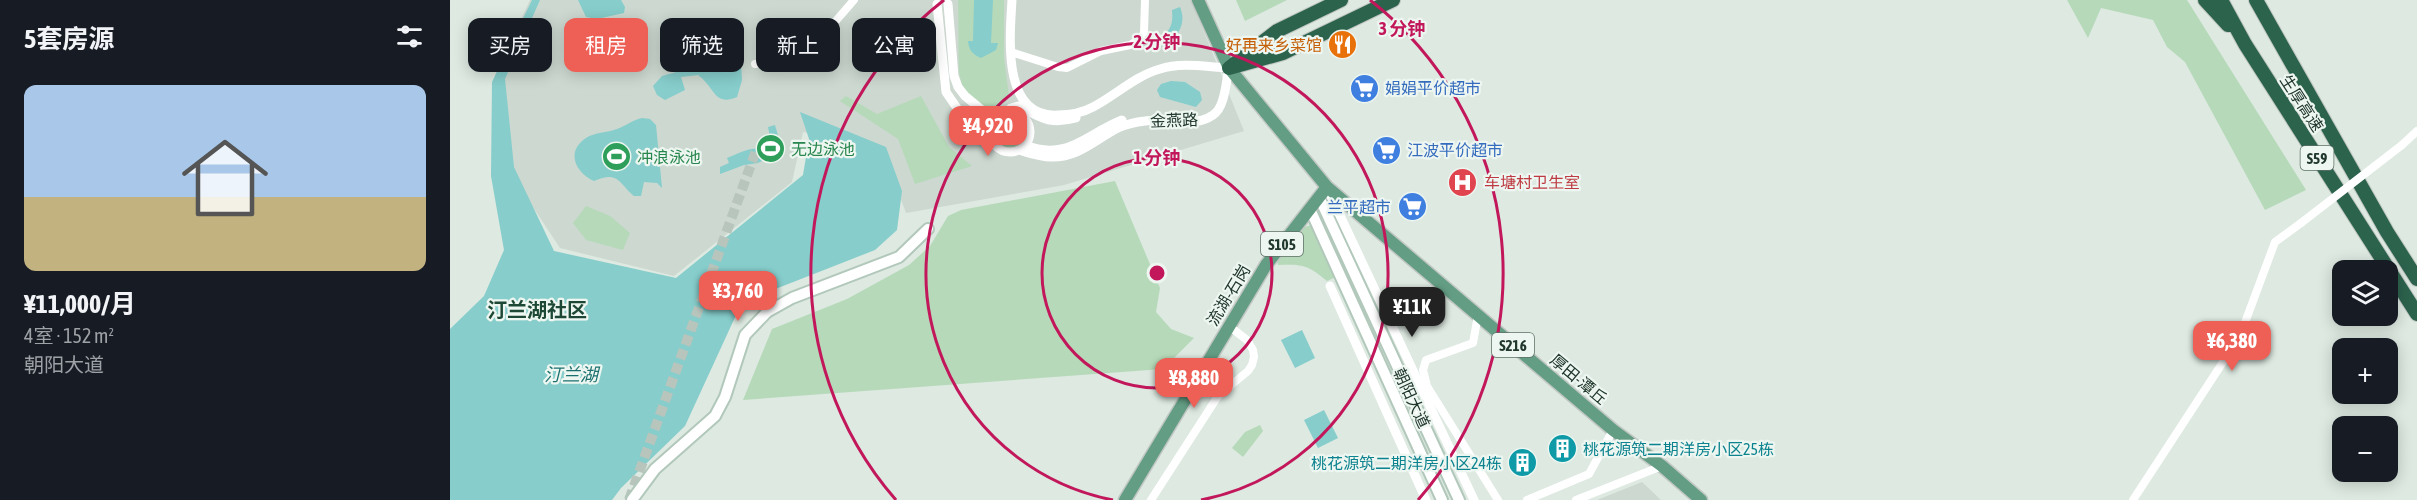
<!DOCTYPE html>
<html lang="zh">
<meta charset="utf-8">
<style>
:root{--surface:#171b24;--page:#242831;--text:#f1f3f6;--muted:#9ea1a6;--line:#363941;--accent:#ee5f56}
body{margin:0;font-family:"Asap Condensed","Noto Sans SC",sans-serif;background:var(--page);color:var(--text);height:100vh;display:flex;flex-direction:column;font-size:22px;white-space:nowrap}
*{box-sizing:border-box;margin:0}
p{font-size:20px;color:var(--muted)}
.icon{flex:none;width:33px;height:33px;fill:none;stroke:currentColor;stroke-width:2;stroke-linecap:round;stroke-linejoin:round}
.map{position:relative;flex:1;overflow:hidden}
.panel{display:flex;flex-direction:column;background:var(--surface);width:450px}
.panel>*{flex:none}
.top-card{position:absolute;left:18px;top:18px;width:570px;height:54px;display:flex;gap:12px}
.buttons{position:absolute;left:1882px;top:260px;display:grid;gap:12px}
.buttons a{display:grid;place-items:center;width:66px;height:66px;border-radius:12px;background:var(--surface);box-shadow:0 3px 15px #0003;font-size:30px}
.price{position:absolute;translate:-50% -51px;padding:0 14px;border-radius:12px;background:var(--accent);color:#fff;font-size:20px;line-height:39px;filter:drop-shadow(0 2px 3px #0008)}
.price::after{content:'';position:absolute;left:50%;top:36px;width:18px;height:14px;margin-left:-9px;background:inherit;clip-path:polygon(0 0,100% 0,50% 100%)}
.price.on{background:#222;color:#fff}
ul{padding:0;list-style:none}
li{display:grid;align-content:center;gap:12px;height:318px;padding:0 24px}
li+li{border-top:2px solid var(--line)}
li span{display:grid;place-items:center;height:186px;border-radius:12px;color:#555}
li>.icon{margin-inline-start:auto}
span .icon{width:108px;height:108px;fill:#fffc;stroke-width:1}
li b{font-size:26px}
h2{display:flex;justify-content:space-between;align-items:center;height:72px;padding:0 24px;font-size:26px}
.pill{padding:0 21px;border-radius:12px;background:var(--surface);box-shadow:0 3px 15px #0003;font-size:21px;line-height:54px}
.pill.on{background:var(--accent);color:#fff}
main{display:flex;flex:1;min-height:0}
.map>svg:first-child{display:block}
.built{fill:#ccd8d0}
.green{fill:#b6dab9}
.water{fill:#86cdcb}
.lines{fill:none;stroke-linecap:round;stroke-linejoin:round}
.secondary-tunnel{stroke:#b7c5bd;stroke-width:10;stroke-dasharray:10 5;stroke-linecap:butt}
.secondary-casing{stroke:#b1c8bb;stroke-width:14}
.primary-casing{stroke:#c1c7c4;stroke-width:15}
.motorway-casing{stroke:#c1c7c4;stroke-width:16}
.minor{stroke:#fff;stroke-width:8}
.tertiary{stroke:#fff;stroke-width:9}
.secondary{stroke:#fff;stroke-width:10}
.primary{stroke:#639d83;stroke-width:12}
.motorway{stroke:#2c634d;stroke-width:14}
.minor-bridge{stroke:#fff;stroke-width:8}
.ring{fill:none;stroke:#c2185b;stroke-width:3}
.labels{text-anchor:middle;dominant-baseline:central;stroke-width:4.5;stroke-linejoin:round;paint-order:stroke}
.shield{fill:#edf6f0;stroke:#5e7067;stroke-width:1.5}
.shield-label{font-size:15px;font-weight:bold;fill:#20372c}
.food-label{font-size:16px;fill:#c56008;stroke:#edf6f0;text-anchor:end}
.shop-label{font-size:16px;fill:#366cbe;stroke:#edf6f0;text-anchor:start}
.street-label{font-size:16px;fill:#20372c;stroke:#edf6f0}
.leisure-label{font-size:16px;fill:#27864d;stroke:#edf6f0;text-anchor:start}
.health-label{font-size:16px;fill:#be3a42;stroke:#edf6f0;text-anchor:start}
.culture-label{font-size:16px;fill:#0d838f;stroke:#edf6f0;text-anchor:start}
.water-label{font-size:18px;font-style:italic;fill:#1c716f;stroke:#edf6f0}
.quarter-label{font-size:20px;font-weight:bold;fill:#1d4835;stroke:#edf6f0}
.centre{fill:#c2185b;stroke:#edf6f0;stroke-width:3}
.ring-label{font-size:18px;text-anchor:middle;font-weight:bold;fill:#c2185b;stroke:#edf6f0;stroke-width:4.5;stroke-linejoin:round;paint-order:stroke}
</style>
<main>
<section class="panel">
<h2>5套房源<svg class="icon" aria-label="filters" viewBox="0 0 24 24"><path d="M4 7h16M4 17h16"/><circle cx="9" cy="7" r="2"/><circle cx="15" cy="17" r="2"/></svg></h2>
<ul>
<li><span style="background:linear-gradient(#a9c7e8 60%,#c2b280 0)"><svg class="icon" aria-label="home" viewBox="0 0 24 24"><path d="M3 11l9-7 9 7M6 9v11h12V9"/></svg></span><div><b>¥11,000/月</b><p>4室 · 152 m²</p><p>朝阳大道</p></div></li>
</ul>
</section>
<div class="map">
<svg width="1967" height="500" viewBox="0 0 1967 500">
<rect width="100%" height="100%" fill="#dde9e1"/>
<path class="built" d="M80,0H741L794,131L614,185L456,213L431,146L353,132L342,182L224,276L110,248L51,159L45,75Z
M1192,482L1211,500H1147Z"/>
<path class="green" d="M508,0H554V58L559,96L556,102L539,110L534,109L520,96L512,85L509,73Z
M786,0H837L795,21Z
M1617,0H1737L1856,190L1815,210L1735,62L1717,47L1703,20L1651,8L1638,38Z
M396,96L427,114L471,96L499,147L522,166L465,184L448,139L390,101Z
M543 132a16 16 0 1 1 32 0a16 16 0 1 1-32 0Z
M665,181L710,288L706,312L721,329L744,338L713,369L293,400L322,329L397,299L459,265L480,246L498,216L511,210Z
M136,206L160,216L180,233L173,250L136,240L123,223Z
M862,225L886,277L877,281C858,265 852,264 828,265L827,260L850,228Z
M810,425L813,431L793,457L782,448L795,432Z"/>
<path class="water" d="M82,0H90L55,79L64,167L104,251L226,278L353,175L359,139L350,112L436,147L452,191L447,230L425,250L292,302L235,426L171,488L162,500H0V329L34,296L54,250L41,176L42,82Z
M128,0H171L175,7L174,13L147,19L136,17Z
M524,0H543L541,43H548L546,50L531,58C522,54 519,50 518,41H523Z
M730,7C736,22 730,31 721,43L722,46L717,49L712,42L716,40L713,36C722,28 723,22 722,10Z
M268,63L291,64L292,80L287,97C264,107 265,87 248,75L231,77L235,90L215,100L207,95L203,86L212,76L233,70L249,69L256,65Z
M721,81L735,82L750,92L752,100L746,107L710,97L707,90L711,84Z
M192,118L200,119L206,125L212,188L207,183L194,182L191,196H184C169,184 169,170 144,181C126,173 115,152 136,138C145,132 157,133 167,129C176,126 182,120 192,118Z
M325,125L329,139L324,155L308,163L294,165L270,174V167L279,163L277,158C285,155 294,150 302,149C320,147 323,150 318,127Z
M852,330L865,358L845,368L831,340Z
M874,410L888,438L868,448L854,420Z"/>
<g class="lines">
<path class="secondary-tunnel" d="M179,500L307,148"/>
<defs>
<path id="secondary" d="M869,197L1009,500
M860,209L992,500
M182,500L205,469L265,416L275,397L295,335L317,312L342,298L449,257L478,229"/>
<path id="primary" d="M877,187L1163,430L1212,466L1251,500
M675,500L816,265L877,187L779,68L748,0"/>
<path id="motorway" d="M891,0L827,31L779,68L833,53L943,0
M1755,0L1778,25
M1771,0L1795,44L1967,314
M1806,0L1937,232L1967,279"/>
</defs>
<use href="#secondary" class="secondary-casing"/>
<use href="#primary" class="primary-casing"/>
<use href="#motorway" class="motorway-casing"/>
<path class="minor" d="M561,52L608,67L617,68L651,51L680,45L691,38L694,33L695,0
M305,64L340,59L359,52L404,0
M1952,145L1967,131
M1028,315L1023,343L976,360L973,370L977,386L1048,500
M701,500L768,396L798,371L802,365L804,357L803,350L797,340L779,326
M1077,500L1139,474L1163,430
M1126,500L1212,466
M1683,500L1790,336L1825,242L1851,223"/>
<path class="tertiary" d="M562,0C560,36 551,119 608,115C620,115 632,113 643,107C666,95 685,76 710,69C732,62 756,67 779,68
M487,4L496,92L509,111L541,139
M498,4L504,76L508,87L515,96L544,120
M540 132a20 20 0 1 1 40 0a20 20 0 1 1-40 0Z
M555,113L561,108L568,106C591,118 600,125 626,118
M575,145C617,162 636,134 672,120
M569,150C579,153 590,157 601,157C628,158 646,139 668,128C677,124 686,122 695,121C718,117 743,129 763,115C775,108 776,81 779,68
M878,190L1024,500
M880,286L976,500"/>
<use href="#secondary" class="secondary"/>
<use href="#primary" class="primary"/>
<use href="#motorway" class="motorway"/>
<path class="minor-bridge" d="M1851,223L1952,145"/>
</g>
<g class="ring">
<circle cx="707" cy="273" r="115"/>
<path d="M663 500A231 231 0 1 1 751 500"/>
<path d="M446 500A346 346 0 0 1 494 0M920 0A346 346 0 0 1 968 500"/>
</g>
<defs>
<symbol id="restaurant-disc" viewBox="-11 -11 22 22"><circle r="9.5" fill="#e8710a" stroke="#edf6f0"/><path d="M-5-6h1v4h1v-4h1v4h1v-4h1v5L-1.5 .5V6h-2V.5L-5-1ZM5-6V6H3V1.5H1.5Q1.5-4 5-6Z" fill="#fff"/></symbol>
<symbol id="supermarket-disc" viewBox="-11 -11 22 22"><circle r="9.5" fill="#3f7fe0" stroke="#edf6f0"/><path d="M-6-5.5h2.5l.6 2H6L4.5 2H-2.5L-4.4-4H-6ZM-1.5 3.2a1.3 1.3 0 1 0 .1 0ZM3 3.2a1.3 1.3 0 1 0 .1 0Z" fill="#fff"/></symbol>
<symbol id="stadium-disc" viewBox="-11 -11 22 22"><circle r="9.5" fill="#2e9e5b" stroke="#edf6f0"/><path d="M0-5a6.5 5 0 1 0 0 10a6.5 5 0 1 0 0-10ZM-3.5-1.8h7v3.6h-7Z" fill="#fff"/></symbol>
<symbol id="hospital-disc" viewBox="-11 -11 22 22"><circle r="9.5" fill="#e0444e" stroke="#edf6f0"/><path d="M-5-5h3v3.5h4V-5h3V5h-3V1.5h-4V5h-3Z" fill="#fff"/></symbol>
<symbol id="building-disc" viewBox="-11 -11 22 22"><circle r="9.5" fill="#0f9aa8" stroke="#edf6f0"/><path d="M-4-6H4V6H1V3H-1V6H-4ZM-2.5-4.3h1.7v1.8h-1.7ZM.8-4.3h1.7v1.8H.8ZM-2.5-1h1.7V.8h-1.7ZM.8-1h1.7V.8H.8Z" fill="#fff"/></symbol>
</defs>
<g fill-rule="evenodd">
<use href="#restaurant-disc" x="876" y="28" width="33" height="33"/>
<use href="#supermarket-disc" x="898" y="72" width="33" height="33"/>
<use href="#stadium-disc" x="304" y="132" width="33" height="33"/>
<use href="#supermarket-disc" x="920" y="134" width="33" height="33"/>
<use href="#stadium-disc" x="150" y="140" width="33" height="33"/>
<use href="#hospital-disc" x="996" y="166" width="33" height="33"/>
<use href="#supermarket-disc" x="946" y="190" width="33" height="33"/>
<use href="#building-disc" x="1096" y="432" width="33" height="33"/>
<use href="#building-disc" x="1056" y="446" width="33" height="33"/>
</g>
<g class="labels">
<g class="shield">
<rect x="1850.5" y="146" width="33" height="24" rx="4.5"/>
<rect x="811" y="232" width="42" height="24" rx="4.5"/>
<rect x="1042" y="333" width="42" height="24" rx="4.5"/>
</g>
<g class="shield-label">
<text x="1867" y="158">S59</text>
<text x="832" y="244">S105</text>
<text x="1063" y="345">S216</text>
</g>
<g class="food-label">
<text x="872" y="45">好再来乡菜馆</text>
</g>
<g class="shop-label">
<text x="935" y="88">娟娟平价超市</text>
<text x="957" y="150">江波平价超市</text>
<text x="941" y="207" text-anchor="end">兰平超市</text>
</g>
<g class="street-label">
<text transform="translate(1852 103) rotate(57)">生厚高速</text>
<text transform="translate(724 120) rotate(-2)">金燕路</text>
<text transform="translate(778 295) rotate(-59)">流湖-石岗</text>
<text transform="translate(1129 379) rotate(40)">厚田-潭丘</text>
<text transform="translate(962 398) rotate(65)">朝阳大道</text>
</g>
<g class="leisure-label">
<text x="341" y="149">无边泳池</text>
<text x="187" y="157">冲浪泳池</text>
</g>
<g class="health-label">
<text x="1034" y="182">车塘村卫生室</text>
</g>
<g class="culture-label">
<text x="1133" y="449">桃花源筑二期洋房小区25栋</text>
<text x="1052" y="463" text-anchor="end">桃花源筑二期洋房小区24栋</text>
</g>
<g class="water-label">
<text x="121" y="374">汀兰湖</text>
</g>
<g class="quarter-label">
<text x="87" y="309">汀兰湖社区</text>
</g>
</g>
<circle cx="707" cy="273" r="9" class="centre"/>
<g class="ring-label">
<text x="952" y="35">3 分钟</text>
<text x="707" y="48">2 分钟</text>
<text x="707" y="164">1 分钟</text>
</g>
</svg>
<div class="buttons">
<a><svg class="icon" aria-label="layers" viewBox="0 0 24 24"><path d="M12 4l9 5-9 5-9-5zM3 14l9 5 9-5"/></svg></a>
<a>+</a>
<a>−</a>
</div>
<b class="price" style="left:538px;top:157px">¥4,920</b>
<b class="price" style="left:288px;top:322px">¥3,760</b>
<b class="price on" style="left:962px;top:338px">¥11K</b>
<b class="price" style="left:1782px;top:372px">¥6,380</b>
<b class="price" style="left:744px;top:409px">¥8,880</b>
<div class="top-card">
<a class="pill">买房</a>
<a class="pill on">租房</a>
<a class="pill">筛选</a>
<a class="pill">新上</a>
<a class="pill">公寓</a>
</div>
</div>
</main>
